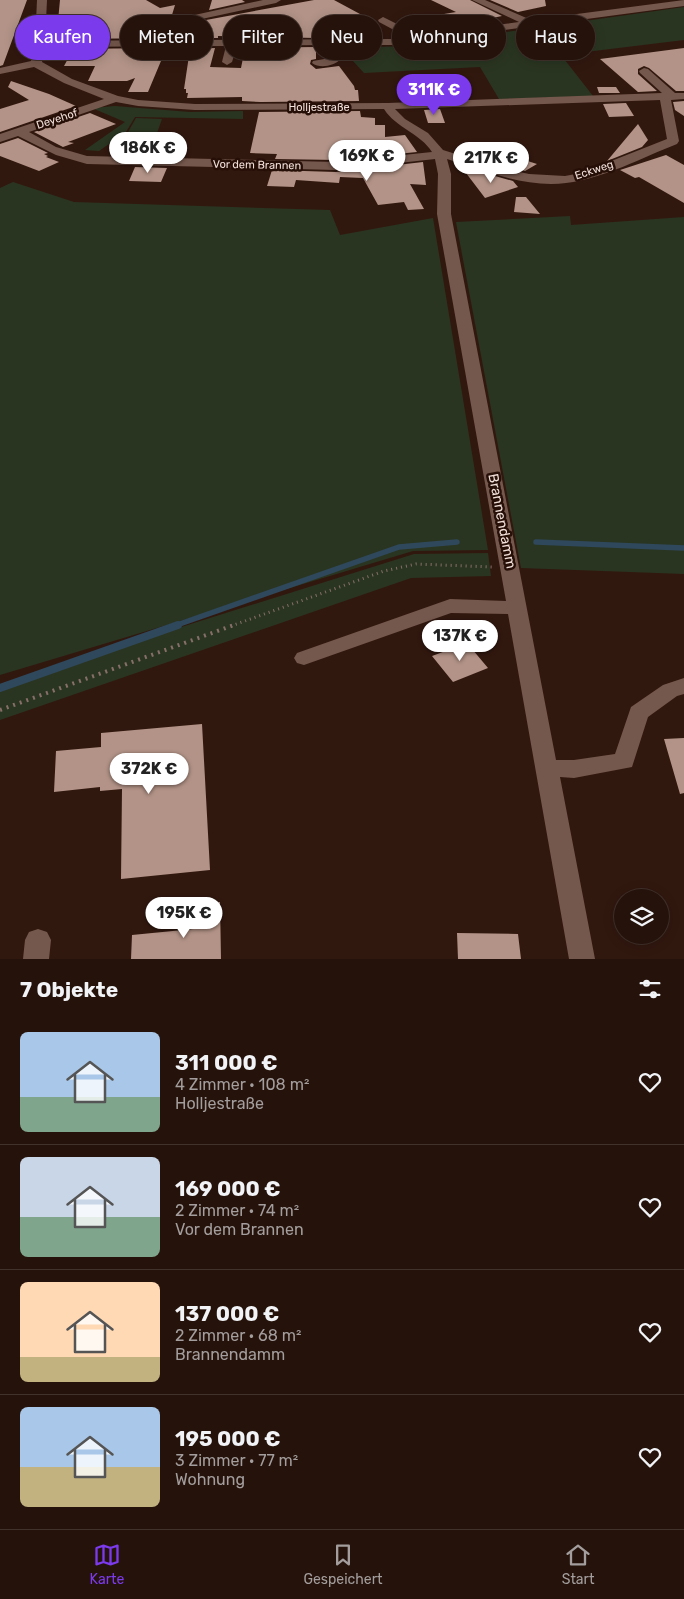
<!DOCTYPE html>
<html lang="de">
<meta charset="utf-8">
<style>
:root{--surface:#25120b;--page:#2d1b14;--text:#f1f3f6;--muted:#a39e9d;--line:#42322c;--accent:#7c3aed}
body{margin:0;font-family:Rubik,sans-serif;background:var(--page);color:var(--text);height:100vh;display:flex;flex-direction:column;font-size:19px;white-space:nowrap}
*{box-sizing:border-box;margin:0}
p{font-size:16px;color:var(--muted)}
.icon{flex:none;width:28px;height:28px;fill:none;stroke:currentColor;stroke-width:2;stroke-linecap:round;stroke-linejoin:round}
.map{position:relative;height:959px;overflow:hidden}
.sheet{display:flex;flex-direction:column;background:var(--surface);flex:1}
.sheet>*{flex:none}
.hud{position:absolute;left:15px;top:15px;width:655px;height:45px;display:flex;gap:10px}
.tools{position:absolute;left:614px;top:889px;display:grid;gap:10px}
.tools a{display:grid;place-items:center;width:55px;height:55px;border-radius:50%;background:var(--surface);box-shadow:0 2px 12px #0003,0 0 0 1px var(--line);font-size:25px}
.price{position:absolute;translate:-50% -42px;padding:0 11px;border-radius:18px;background:#fff;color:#222;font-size:16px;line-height:32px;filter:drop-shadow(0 1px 2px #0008)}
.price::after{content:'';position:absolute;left:50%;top:30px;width:15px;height:11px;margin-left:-8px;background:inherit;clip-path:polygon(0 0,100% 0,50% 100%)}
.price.active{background:var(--accent);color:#fff}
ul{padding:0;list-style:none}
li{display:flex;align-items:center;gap:15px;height:125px;padding:0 20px}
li+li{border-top:1px solid var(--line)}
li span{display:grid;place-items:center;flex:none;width:140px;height:100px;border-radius:8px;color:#555}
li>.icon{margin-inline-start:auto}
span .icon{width:60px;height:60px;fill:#fffc;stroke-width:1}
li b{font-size:21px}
h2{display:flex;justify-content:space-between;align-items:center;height:60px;padding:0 20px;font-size:21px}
.pill{padding:0 18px;border-radius:22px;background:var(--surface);box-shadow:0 2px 12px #0003,0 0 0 1px var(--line);font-size:18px;line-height:45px}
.pill.active{background:var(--accent);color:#fff}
.dock{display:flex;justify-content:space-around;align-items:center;height:70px;border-top:1px solid var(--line);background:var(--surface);font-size:14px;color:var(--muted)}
.dock a{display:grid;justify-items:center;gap:2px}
.dock .active{color:var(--accent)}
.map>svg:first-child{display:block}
.green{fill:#2a3521}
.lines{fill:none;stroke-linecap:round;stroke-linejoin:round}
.stream-far1{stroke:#2f485c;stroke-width:5.5}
.stream{stroke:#2f485c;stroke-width:8}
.building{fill:#b39387}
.path-far1{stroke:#856f68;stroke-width:3;stroke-dasharray:1 4;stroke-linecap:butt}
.path{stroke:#856f68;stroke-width:4;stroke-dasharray:2 5;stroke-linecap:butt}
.minor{fill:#75584d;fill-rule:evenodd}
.labels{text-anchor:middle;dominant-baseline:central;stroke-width:5;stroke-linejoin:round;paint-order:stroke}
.far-street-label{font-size:11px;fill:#f2e0da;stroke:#260f07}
.street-label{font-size:14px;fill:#f2e0da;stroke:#260f07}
</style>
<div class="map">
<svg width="684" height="959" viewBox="0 0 684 959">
<rect width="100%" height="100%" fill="#31180f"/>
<path class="green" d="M684,7V40L561,55L593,96L499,99L480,67L364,73L341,48L408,46Z
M115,106L190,112L243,111V119L135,117L126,132L99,151L85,150L125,122L92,108Z
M136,118L162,119L157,133L128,132Z
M13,182L74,202L330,210L340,235L433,218L488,550L413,551L0,675V188Z
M570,216L571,225L684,217V574L521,568L456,222Z
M488,553L491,576L411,578L0,720V684L414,554Z"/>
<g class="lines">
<path class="stream-far1" d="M536,542L684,548
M174,626L399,547L457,542"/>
<path class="stream" d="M0,688L178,625"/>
</g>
<path class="building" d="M0,0H27L3,65L0,66Z
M60,0H146L160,8L175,5L165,38L71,39L72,36L57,37L63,20L58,21Z
M212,0H242L245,2L209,10Z
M314,0H334L373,21L316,34V38L218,36V38H201L206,20Z
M431,0H470L502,16L431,31L414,19L456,12Z
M490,0H545L546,6L518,12Z
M316,47V59L311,60L310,64L316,69L339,66L354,86L355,90H358L359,101L261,102L242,101V97L187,98L188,93H186V89H184L190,49L215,48L210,67L241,68L245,48Z
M684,48V91H676L649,68L644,66L638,69V74L657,91L638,92L600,59Z
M66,49L161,48L166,49L148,92H128L135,78L127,81H88L95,66H64L70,55H63Z
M460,77L466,93L435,94L437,99L422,100L418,85H432L431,78Z
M11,81L49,94L76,106L0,132V109L29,100L8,87Z
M597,87H616L620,93H599Z
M684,101V116L675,110L673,102Z
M626,103L634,116L609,117L603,104Z
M440,109L445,123H428L424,110Z
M360,111L361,117L375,118V125H385V137L405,135L417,152L336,160L275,159L277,154L250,153L259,112Z
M90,113L116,124L68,142L74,143L63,147L34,132Z
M638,124L648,140L642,147L607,161Z
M18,138L48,153L44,154L48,156L46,157L59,162L39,171L0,156V144Z
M146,144L176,145L172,156L141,155Z
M499,152L537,164L525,171L484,161Z
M666,155L684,165V203L639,177L635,178L620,170Z
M423,162L426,185L410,184L424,209L408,210L404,202L378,205L363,178L340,177L339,183L296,180L294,187L267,186L272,170L336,172Z
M135,167L167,168L161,182L129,181Z
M477,171L513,181L518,187L485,198L466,173Z
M516,197H526L540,214L514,212Z
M467,643L488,668L453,682L432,656Z
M202,724L210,870L121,879L122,789L100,791V787L54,792L56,751L101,747V733Z
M684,738V793L680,794L664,739Z
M220,902L221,959H131L132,935L193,929V904Z
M457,933L518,934L521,959H458Z"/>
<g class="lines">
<path class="path-far1" d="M231,626L384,571L416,564L492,567"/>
<path class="path" d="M0,710L234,625"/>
<path class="minor" d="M37,0H47L45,41L179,40L190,16L263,0H281L276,3L197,20L189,40L391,39L407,37L379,22L378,20L383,17L419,35L519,22L472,0H485L531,20L684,0V6L391,45H331L341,59C334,66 320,69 312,63L313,61L330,58L321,45L237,46L232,62L227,65L222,62L226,46L45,47L42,62L72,79L118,96L138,100L195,104L388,103L662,93L640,73L639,71L644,68L648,69L675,93H684V99L671,100L679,141L677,144C641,158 605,178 566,183C526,188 485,171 447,159L451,174V214L556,760H574L615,754L631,707L663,685L684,678V694L677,696L648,717L632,767L574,778L560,777L595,959H569L508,614L451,613L304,665L297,663L294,658L297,653L450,599L506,601L437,214L438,174L435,159L336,170L87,164L56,155L18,136L0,142V134L104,99L64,83L34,67L0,74V68L31,61L35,44ZM660,100L667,139L581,173L565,176L529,174L497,167L443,150L428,133L405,119L395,109ZM116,102L138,106L195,110L384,109C396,128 420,133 432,152L336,162L87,156L56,147L29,132Z
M38,929L47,932L51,940L49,959H23L25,940L29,932Z"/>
</g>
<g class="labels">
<g class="far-street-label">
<text x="319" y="107">Holljestraße</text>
<text transform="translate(57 119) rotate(-18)">Deyehof</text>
<text transform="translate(257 165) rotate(1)">Vor dem Brannen</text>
<text transform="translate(594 170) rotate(-18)">Eckweg</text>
</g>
<g class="street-label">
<text transform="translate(502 521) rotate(79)">Brannendamm</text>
</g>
</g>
</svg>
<div class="tools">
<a><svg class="icon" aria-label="layers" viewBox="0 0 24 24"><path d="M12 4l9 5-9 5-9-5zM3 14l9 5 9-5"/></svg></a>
</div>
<b class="price active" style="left:434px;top:116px">311K €</b>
<b class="price" style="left:148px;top:174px">186K €</b>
<b class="price" style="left:367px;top:182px">169K €</b>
<b class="price" style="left:491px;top:184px">217K €</b>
<b class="price" style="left:460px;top:662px">137K €</b>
<b class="price" style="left:149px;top:795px">372K €</b>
<b class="price" style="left:184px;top:939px">195K €</b>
<div class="hud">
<a class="pill active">Kaufen</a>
<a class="pill">Mieten</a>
<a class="pill">Filter</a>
<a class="pill">Neu</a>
<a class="pill">Wohnung</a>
<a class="pill">Haus</a>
</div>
</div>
<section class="sheet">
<h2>7 Objekte<svg class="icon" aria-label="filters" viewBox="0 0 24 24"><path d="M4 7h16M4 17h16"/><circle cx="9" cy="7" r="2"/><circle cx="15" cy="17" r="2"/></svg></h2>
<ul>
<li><span style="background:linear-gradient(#a9c7e8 65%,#7fa58c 0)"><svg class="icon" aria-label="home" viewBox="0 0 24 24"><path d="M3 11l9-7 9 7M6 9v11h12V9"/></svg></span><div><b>311 000 €</b><p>4 Zimmer · 108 m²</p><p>Holljestraße</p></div><svg class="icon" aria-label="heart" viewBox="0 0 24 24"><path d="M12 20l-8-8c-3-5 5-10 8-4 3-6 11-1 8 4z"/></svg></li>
<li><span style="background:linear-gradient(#c9d6e8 60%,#7fa58c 0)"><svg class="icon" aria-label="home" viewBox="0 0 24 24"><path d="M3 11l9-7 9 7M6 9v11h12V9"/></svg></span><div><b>169 000 €</b><p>2 Zimmer · 74 m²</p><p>Vor dem Brannen</p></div><svg class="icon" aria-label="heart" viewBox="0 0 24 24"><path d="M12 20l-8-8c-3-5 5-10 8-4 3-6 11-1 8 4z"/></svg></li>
<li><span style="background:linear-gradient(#ffd9b3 75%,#c2b280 0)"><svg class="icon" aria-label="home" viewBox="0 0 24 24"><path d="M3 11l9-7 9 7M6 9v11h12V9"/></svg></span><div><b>137 000 €</b><p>2 Zimmer · 68 m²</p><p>Brannendamm</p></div><svg class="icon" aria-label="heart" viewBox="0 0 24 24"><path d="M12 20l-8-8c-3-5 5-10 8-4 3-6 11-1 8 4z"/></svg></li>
<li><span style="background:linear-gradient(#a9c7e8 60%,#c2b280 0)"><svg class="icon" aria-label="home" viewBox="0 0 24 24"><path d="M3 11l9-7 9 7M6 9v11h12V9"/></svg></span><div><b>195 000 €</b><p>3 Zimmer · 77 m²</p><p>Wohnung</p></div><svg class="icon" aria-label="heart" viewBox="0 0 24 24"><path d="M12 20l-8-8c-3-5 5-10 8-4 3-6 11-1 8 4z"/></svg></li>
</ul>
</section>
<nav class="dock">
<a class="active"><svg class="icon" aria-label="map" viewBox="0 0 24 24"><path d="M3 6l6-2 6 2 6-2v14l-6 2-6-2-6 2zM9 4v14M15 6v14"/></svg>Karte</a>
<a><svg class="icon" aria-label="saved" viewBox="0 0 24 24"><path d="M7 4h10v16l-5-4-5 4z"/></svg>Gespeichert</a>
<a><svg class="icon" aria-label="home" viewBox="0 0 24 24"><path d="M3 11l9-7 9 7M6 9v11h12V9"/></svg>Start</a>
</nav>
